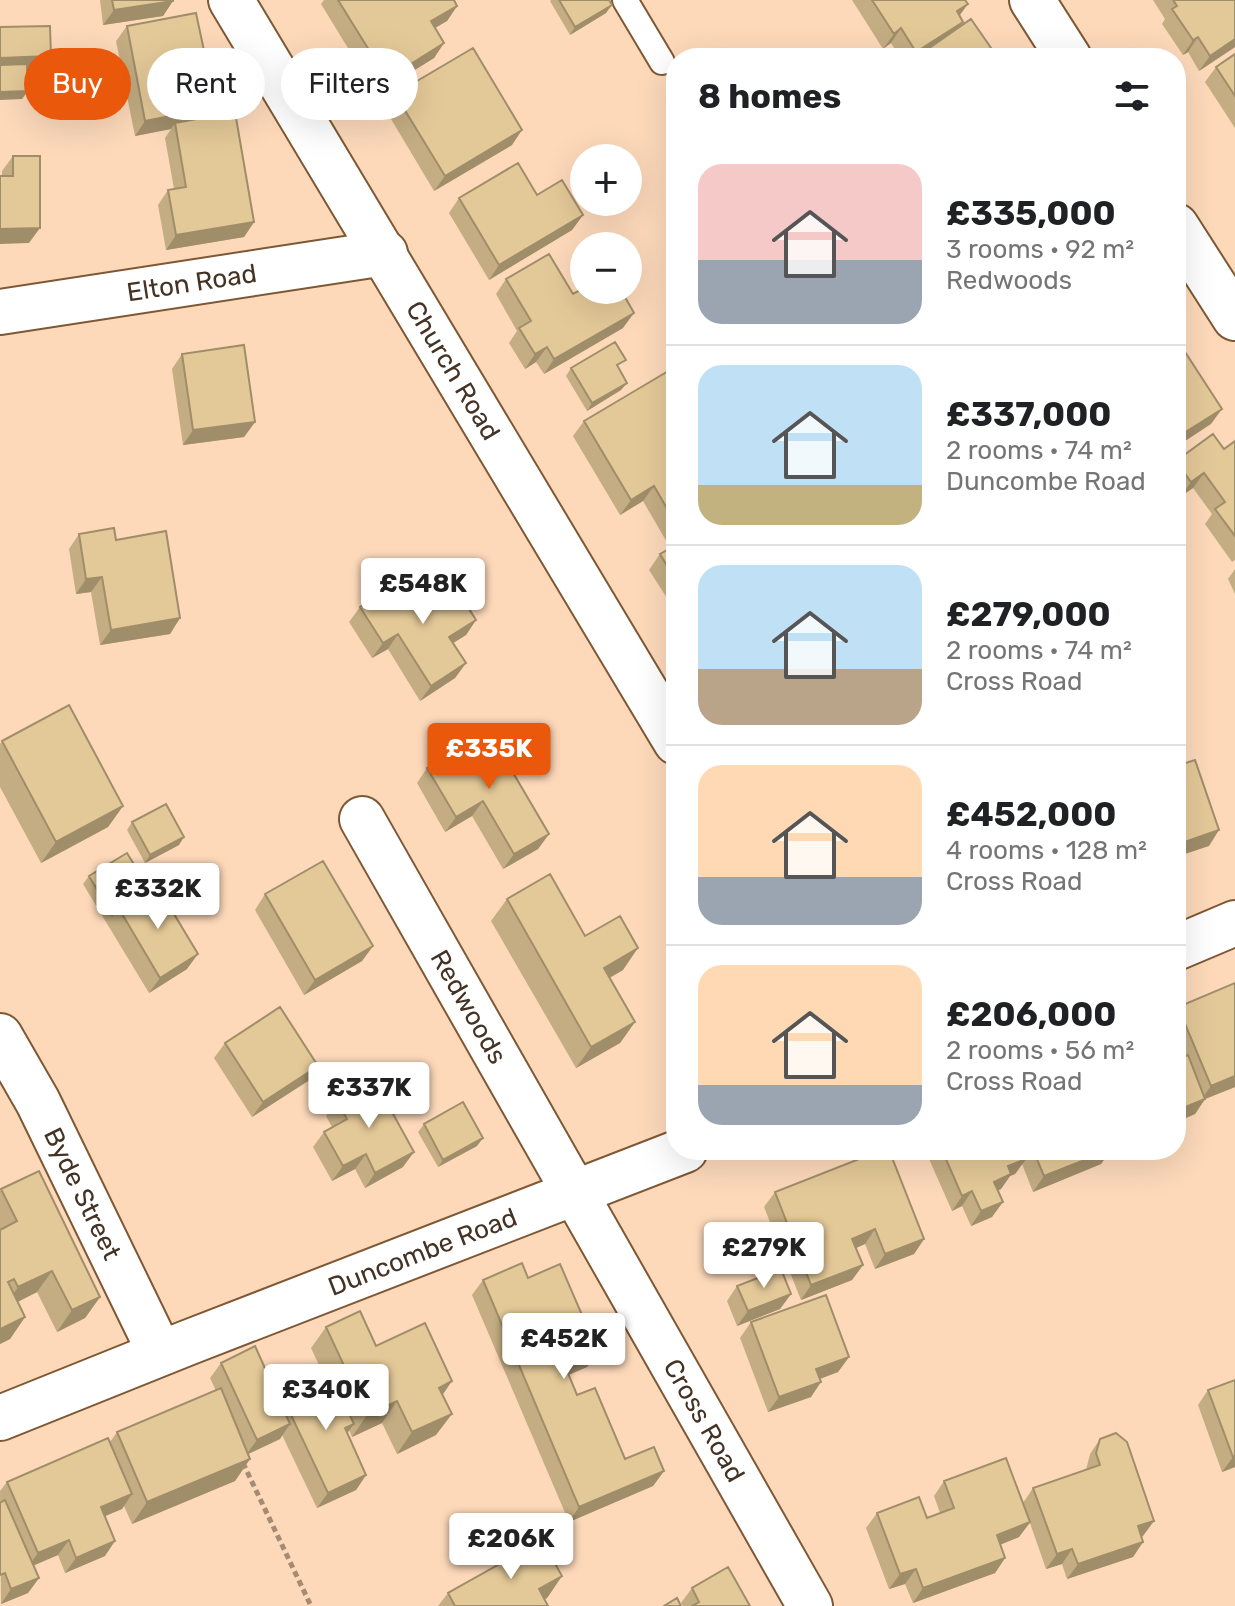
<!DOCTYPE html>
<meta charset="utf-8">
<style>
:root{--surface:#fff;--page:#f2f2f2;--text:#202124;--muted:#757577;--line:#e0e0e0;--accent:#ea580c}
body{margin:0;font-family:Rubik,sans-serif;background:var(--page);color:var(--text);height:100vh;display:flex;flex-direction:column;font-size:30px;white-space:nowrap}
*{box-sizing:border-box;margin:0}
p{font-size:26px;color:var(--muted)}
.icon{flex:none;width:44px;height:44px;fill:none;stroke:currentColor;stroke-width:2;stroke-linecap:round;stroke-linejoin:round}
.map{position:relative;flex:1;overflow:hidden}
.side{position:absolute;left:666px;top:48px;width:520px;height:1112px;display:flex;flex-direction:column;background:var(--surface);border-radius:32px;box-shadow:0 8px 32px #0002}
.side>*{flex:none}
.top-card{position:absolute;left:24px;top:48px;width:522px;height:72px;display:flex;gap:16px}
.controls{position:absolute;left:570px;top:144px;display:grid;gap:16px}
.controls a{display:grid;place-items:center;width:72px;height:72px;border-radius:50%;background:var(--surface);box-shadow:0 8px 32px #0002;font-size:40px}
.price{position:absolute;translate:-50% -68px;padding:0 18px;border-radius:8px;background:#fff;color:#222;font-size:26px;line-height:52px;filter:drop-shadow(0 2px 4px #0008)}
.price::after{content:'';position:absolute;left:50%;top:48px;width:24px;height:18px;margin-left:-12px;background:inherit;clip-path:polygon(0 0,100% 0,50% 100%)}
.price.selected{background:var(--accent);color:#fff}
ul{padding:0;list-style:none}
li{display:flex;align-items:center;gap:24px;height:200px;padding:0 32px}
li+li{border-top:2px solid var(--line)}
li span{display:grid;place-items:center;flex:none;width:224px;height:160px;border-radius:24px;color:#555}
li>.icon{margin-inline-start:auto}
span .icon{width:96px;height:96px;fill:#fffc;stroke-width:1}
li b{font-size:34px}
h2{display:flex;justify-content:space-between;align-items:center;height:96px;padding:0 32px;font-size:34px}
.chip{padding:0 28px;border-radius:36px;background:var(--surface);box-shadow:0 8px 32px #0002;font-size:28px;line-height:72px}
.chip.selected{background:var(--accent);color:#fff}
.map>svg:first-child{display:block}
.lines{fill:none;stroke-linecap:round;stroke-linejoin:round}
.lane-casing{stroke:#7e5834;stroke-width:28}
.street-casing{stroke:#7e5834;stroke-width:48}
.path{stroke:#a68b74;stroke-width:5;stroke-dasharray:6 4;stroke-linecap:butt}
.lane{stroke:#fff;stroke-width:24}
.street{stroke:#fff;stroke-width:44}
.wall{fill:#c4ad83}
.shaded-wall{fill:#a08d6a}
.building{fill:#e4c998;stroke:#a08d6a;stroke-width:2}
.labels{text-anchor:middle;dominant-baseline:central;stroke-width:8;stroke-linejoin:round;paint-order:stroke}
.street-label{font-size:26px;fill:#443324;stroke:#fff}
</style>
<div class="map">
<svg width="1235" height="1606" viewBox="0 0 1235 1606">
<rect width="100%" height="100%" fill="#fdd9ba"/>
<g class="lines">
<defs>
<path id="lane" d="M625,0L662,62"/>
<g id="street">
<path id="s1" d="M231,0L676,742"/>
<path d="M1032,0L1069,58"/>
<path d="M1176,226L1235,318"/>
<path id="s2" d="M0,312L385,253"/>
<path id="s3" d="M362,819L810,1606"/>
<path d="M1176,948L1235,923"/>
<path id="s4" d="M0,1036L38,1102L160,1353"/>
<path id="s5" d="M0,1418L187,1343L685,1150"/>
</g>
</defs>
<use href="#lane" class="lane-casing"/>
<use href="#street" class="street-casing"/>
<path class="path" d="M243,1463L311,1606"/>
<use href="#lane" class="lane"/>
<use href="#street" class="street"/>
</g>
<path class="wall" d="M100,0H173L163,16L103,25Z
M324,0H454L457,6L447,21L435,28L444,43L434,58L376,94L321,4Z
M551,0H609L606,13L570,35L550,1Z
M852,0H965L959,16L963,22L959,27L998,58H900L891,43L883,49Z
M1153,0H1235V47L1199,71L1188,52L1183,55L1162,24L1165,19Z
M127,26L216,107L209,117L254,222L244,237L166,250L158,205L168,190L174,189L165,138L171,129L135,136L116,41Z
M1235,54V128L1205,82L1216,67Z
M395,94L512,145L434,191L385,109Z
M13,156L29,243L2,176V171Z
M537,195L583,215L572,230L489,280L449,213L459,198Z
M506,279L573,294L623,328L544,374L536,362L525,369L509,343L517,331L496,294Z
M182,354L255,422L244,437L183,445L172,369Z
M571,368H620L619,369L621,390L587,411L566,376Z
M676,380V539L668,544L643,501L620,515L573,436L584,421Z
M1213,434L1224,449L1235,441V560L1232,562L1205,524L1212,514L1193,488L1180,497L1176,491V461Z
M79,534L180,618L170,634L100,645L91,592L76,594L69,549Z
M676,545V593L667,598L649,570L660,554Z
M1235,569V594L1228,579Z
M412,602L476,620L466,635L453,643L466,663L455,678L420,701L388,649L372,658L349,622L360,607Z
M2,741L123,806L108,827L41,863L0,787V744Z
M427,768L549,834L538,849L503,869L472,816L445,832L417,783Z
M132,822L179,845L145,863L127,830Z
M89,876L187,969L149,993L83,884Z
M265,894L373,946L362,961L304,995L255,910Z
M507,899L585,936L623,970L610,978L635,1022L620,1043L576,1068L491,921Z
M1235,983V1087L1205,1099L1195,1114L1181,1120L1176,1127V1060L1182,1057L1176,1043V1010L1178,1007Z
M225,1043L318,1066L308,1081L252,1117L214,1058Z
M337,1101L403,1167L365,1188L355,1169L332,1181L313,1147L324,1132L332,1127L326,1116Z
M424,1124L477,1146L438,1167L418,1132Z
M925,1150H1111L1101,1164L1033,1192L1022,1164L1015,1174L1010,1176L1001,1189L998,1191L992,1217L971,1226L962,1206L952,1211Z
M1,1189L100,1297L85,1318L57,1332L37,1292L18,1302L25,1317L10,1339L0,1344V1191Z
M775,1192L924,1239L914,1254L875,1269L865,1244L856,1248L863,1265L852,1280L801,1300L764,1207Z
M528,1278L598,1352L587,1367L569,1375L577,1395L625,1459L664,1471L653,1486L569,1522L472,1295L483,1280Z
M737,1286L791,1294L780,1309L737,1326L727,1301Z
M751,1322L849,1357L838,1372L820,1379L811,1397L768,1412L740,1338Z
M326,1327L376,1346L443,1395L436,1435L397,1454L382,1423L352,1437L349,1430L347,1434L366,1475L356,1490L317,1508L282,1435L280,1439L248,1454L250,1459L235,1481L132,1524L124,1506L122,1509L105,1516V1556L65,1573L58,1555L33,1566L39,1578L28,1593L1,1604L0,1491L7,1482L110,1442L117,1432L216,1391L210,1378L221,1363L279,1400L282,1396L324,1376L311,1348Z
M1235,1380V1467L1222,1472L1198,1405L1208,1390Z
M1100,1439L1143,1536L1142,1537L1143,1542L1133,1557L1067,1579L1062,1564L1046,1569L1030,1523L1019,1537L1000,1545L1005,1558L995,1573L913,1603L905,1584L889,1589L866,1528L877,1513L927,1518L940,1513L934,1496L944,1481L1023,1503L1033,1488L1086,1470L1090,1454Z
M562,1576L547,1598L544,1599L548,1606H438L448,1593Z
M692,1588L750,1606H683L681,1603Z"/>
<path class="shaded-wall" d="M173,1L163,16L103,25L114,10Z
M968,4L957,19V11Z
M612,5L606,13L570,35L575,27Z
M457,6L447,21L421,36L431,21Z
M963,22L952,37L919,58H912L916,52Z
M901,28L891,43L883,49L894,34Z
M1198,37L1188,52L1183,55L1193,40Z
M1235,39V47L1199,71L1210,56Z
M444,43L434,58L376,94L387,79Z
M51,56L41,71L0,72V58Z
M28,91L22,99L0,100V92Z
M216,107L205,122L175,123L171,129L135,136L145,121Z
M522,130L512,145L434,191L445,176Z
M583,215L572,230L489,280L499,265Z
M254,222L244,237L166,250L176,235Z
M40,228L29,243L0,244V229Z
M634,313L623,328L544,374L554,359Z
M547,347L536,362L525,369L535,354Z
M627,383L621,390L587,411L592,403Z
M1222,409L1211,424L1176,447V438Z
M255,422L244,437L183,445L193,430Z
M1204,473L1193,488L1180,497L1191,482Z
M654,486L643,501L620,515L631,500Z
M676,533V539L668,544Z
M102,577L91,592L76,594L86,579Z
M676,586V593L667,598Z
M180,618L170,634L100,645L111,630Z
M476,620L466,635L439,652L449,637Z
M398,634L388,649L372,658L383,643Z
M466,663L455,678L420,701L431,686Z
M483,801L472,816L445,832L456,817Z
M123,806L108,827L41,863L56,842Z
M1219,830L1209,846L1176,857V845Z
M549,834L538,849L503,869L514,854Z
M184,837L179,845L145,863L150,855Z
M373,946L362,961L304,995L315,980Z
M638,948L623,970L589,989L604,968Z
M198,954L187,969L149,993L160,978Z
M635,1022L620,1043L576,1068L591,1047Z
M318,1066L308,1081L252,1117L263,1102Z
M1235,1076V1087L1200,1101L1211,1086Z
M1205,1099L1195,1114L1181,1120L1176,1127V1117L1183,1108Z
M483,1138L477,1146L438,1167L443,1160Z
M1111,1150L1101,1164L1033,1192L1044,1176Z
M414,1152L403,1167L365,1188L375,1173Z
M366,1154L355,1169L332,1181L343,1166Z
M1026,1159L1015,1174L1010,1176L1001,1189L983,1197L994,1182L1008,1166Z
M972,1191L962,1206L952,1211L962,1196Z
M1003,1202L992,1217L971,1226L981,1211Z
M875,1229L865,1244L842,1254L852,1239Z
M924,1239L914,1254L875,1269L885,1254Z
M863,1265L852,1280L801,1300L811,1285Z
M52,1271L37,1292L3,1309L18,1287Z
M791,1294L780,1309L737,1326L748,1311Z
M100,1297L85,1318L57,1332L72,1310Z
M25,1317L10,1339L0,1344V1329Z
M598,1352L587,1367L554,1381L565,1366Z
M849,1357L838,1372L806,1384L816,1369Z
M452,1381L437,1403L439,1388Z
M821,1382L811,1397L768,1412L779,1397Z
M397,1401L382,1423L352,1437L367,1415Z
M452,1414L436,1435L397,1454L412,1432Z
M290,1424L280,1439L246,1455L257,1440Z
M354,1424L343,1439L345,1428Z
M1235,1456V1467L1222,1472L1233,1457Z
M250,1459L235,1481L132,1524L147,1502Z
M664,1471L653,1486L569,1522L579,1507Z
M366,1475L356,1490L317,1508L328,1493Z
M132,1494L122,1509L91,1522L101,1507Z
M1154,1521L1143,1536L1128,1541L1138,1526Z
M1030,1522L1019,1537L986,1550L997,1535Z
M69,1540L58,1555L27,1568L38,1553Z
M115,1541L105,1556L65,1573L76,1558Z
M1143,1542L1133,1557L1067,1579L1078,1564Z
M1072,1549L1062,1564L1046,1569L1057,1554Z
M1005,1558L995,1573L913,1603L923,1588Z
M916,1569L905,1584L889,1589L900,1574Z
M562,1576L547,1598L532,1606L539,1589Z
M39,1578L28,1593L1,1604L11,1589Z"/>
<path class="building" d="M112,0H173V1L114,10Z
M338,0H454L457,6L431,21L444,43L387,79Z
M559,0H609L612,5L575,27Z
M872,0H965L968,4L957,11L963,22L916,52L901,28L894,34Z
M1173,0H1235V39L1210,56L1198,37L1193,40L1172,9L1177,6Z
M196,13L216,107L145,121L127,26Z
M971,19L998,58H915Z
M50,26L51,56L0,58V27Z
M473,48L522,130L445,176L395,94Z
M1235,54V96L1216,67Z
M27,64L28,91L0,92V65Z
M235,112L254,222L176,235L168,190L186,187L175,123Z
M13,156H40V228L0,229V176H13Z
M518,163L537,195L562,180L583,215L499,265L459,198Z
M549,254L573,294L584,288V290H621L634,313L554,359L547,347L535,354L519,328L531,321L506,279Z
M1176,338L1222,409L1176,438Z
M615,342L626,360L617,365L627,383L592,403L571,368Z
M244,345L255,422L193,430L182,354Z
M670,370L676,380V524L654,486L631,500L584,421Z
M1213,434L1224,449L1235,441V536L1215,509L1225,502L1204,473L1191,482L1176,461Z
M114,528L116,540L166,531L180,618L111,630L102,577L86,579L79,534Z
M676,545V581L660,554Z
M450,579L476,620L449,637L466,663L431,686L398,634L383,643L360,607L400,582L412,602Z
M69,705L123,806L56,842L2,741Z
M489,732L549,834L514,854L483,801L456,817L427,768Z
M1195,760L1219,830L1176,845V766Z
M166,804L184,837L150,855L132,822Z
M127,853L149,889L118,907L112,915L89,876Z
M323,861L373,946L315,980L265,894Z
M550,874L585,936L620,916L638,948L604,968L635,1022L591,1047L507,899Z
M156,884L198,954L160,978L118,907Z
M1235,983V1076L1211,1086L1178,1007Z
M280,1007L318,1066L263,1102L225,1043Z
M1188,1055L1205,1099L1183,1108L1186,1113L1176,1117V1060Z
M375,1081L414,1152L375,1173L366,1154L343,1166L324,1132L347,1119L337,1101Z
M463,1102L483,1138L443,1160L424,1124Z
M882,1150H889L924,1239L885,1254L875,1229L852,1239L863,1265L811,1285L775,1192Z
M942,1150H1022L1026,1159L1008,1166L1011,1174L994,1182L1003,1202L981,1211L972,1191L962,1196Z
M1033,1150H1110L1044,1176Z
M39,1171L100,1297L72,1310L52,1271L18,1287L14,1279L8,1282L25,1317L0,1329V1230L17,1221L1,1189Z
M522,1263L528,1278L560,1264L598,1352L565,1366L577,1395L595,1388L625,1459L654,1447L664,1471L579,1507L483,1280Z
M781,1269L791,1294L748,1311L737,1286Z
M826,1295L849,1357L816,1369L821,1382L779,1397L751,1322Z
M360,1311L376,1346L425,1323L452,1381L439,1388L452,1414L412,1432L397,1401L367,1415L326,1327Z
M255,1346L290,1424L257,1440L221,1363Z
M330,1374L354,1424L345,1428L366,1475L328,1493L282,1396Z
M1235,1380V1456L1233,1457L1208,1390Z
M221,1388L250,1459L147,1502L117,1432Z
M1116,1433L1127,1442L1154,1521L1138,1526L1143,1542L1078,1564L1072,1549L1057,1554L1033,1488L1100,1465L1096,1453L1100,1439Z
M108,1438L132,1494L101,1507L115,1541L76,1558L69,1540L38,1553L7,1482Z
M1006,1458L1030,1522L997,1535L1005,1558L923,1588L916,1569L900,1574L877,1513L919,1497L927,1518L954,1508L944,1481Z
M5,1500L39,1578L11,1589L5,1573L0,1575V1503Z
M542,1540L562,1576L539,1589L548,1606H455L448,1593Z
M728,1567L750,1606H692L699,1602L692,1588Z
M677,1598L681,1606H664Z"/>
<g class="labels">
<g class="street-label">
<text stroke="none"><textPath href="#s2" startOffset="194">Elton Road</textPath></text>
<text stroke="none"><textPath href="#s1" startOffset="432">Church Road</textPath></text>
<text stroke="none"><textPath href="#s3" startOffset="216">Redwoods</textPath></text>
<text stroke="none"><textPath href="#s4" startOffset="178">Byde Street</textPath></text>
<text stroke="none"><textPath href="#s5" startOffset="454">Duncombe Road</textPath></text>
<text stroke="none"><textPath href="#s3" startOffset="692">Cross Road</textPath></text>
</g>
</g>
</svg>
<div class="controls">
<a>+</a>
<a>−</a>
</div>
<b class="price" style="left:423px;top:626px">£548K</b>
<b class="price selected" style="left:489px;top:791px">£335K</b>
<b class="price" style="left:158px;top:931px">£332K</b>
<b class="price" style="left:369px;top:1130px">£337K</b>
<b class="price" style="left:764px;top:1290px">£279K</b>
<b class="price" style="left:564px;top:1381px">£452K</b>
<b class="price" style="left:326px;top:1432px">£340K</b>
<b class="price" style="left:511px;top:1581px">£206K</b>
<div class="top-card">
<a class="chip selected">Buy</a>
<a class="chip">Rent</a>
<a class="chip">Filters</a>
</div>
<section class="side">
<h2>8 homes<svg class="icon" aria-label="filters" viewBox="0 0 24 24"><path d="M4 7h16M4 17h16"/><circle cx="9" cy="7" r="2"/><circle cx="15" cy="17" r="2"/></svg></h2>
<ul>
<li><span style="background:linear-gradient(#f6c9c9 60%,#9aa5b1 0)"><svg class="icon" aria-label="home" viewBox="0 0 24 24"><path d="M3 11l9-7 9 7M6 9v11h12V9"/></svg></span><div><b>£335,000</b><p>3 rooms · 92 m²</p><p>Redwoods</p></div></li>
<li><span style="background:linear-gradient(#bfe0f5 75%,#c2b280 0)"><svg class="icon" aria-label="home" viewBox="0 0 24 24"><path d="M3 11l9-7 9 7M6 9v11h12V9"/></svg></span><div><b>£337,000</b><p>2 rooms · 74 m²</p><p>Duncombe Road</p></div></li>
<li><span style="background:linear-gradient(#bfe0f5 65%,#b9a48a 0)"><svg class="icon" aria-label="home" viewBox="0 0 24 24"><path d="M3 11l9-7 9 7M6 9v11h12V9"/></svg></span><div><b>£279,000</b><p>2 rooms · 74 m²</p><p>Cross Road</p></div></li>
<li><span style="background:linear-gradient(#ffd9b3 70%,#9aa5b1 0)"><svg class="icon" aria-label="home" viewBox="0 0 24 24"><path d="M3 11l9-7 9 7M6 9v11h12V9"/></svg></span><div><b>£452,000</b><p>4 rooms · 128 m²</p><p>Cross Road</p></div></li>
<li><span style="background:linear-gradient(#ffd9b3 75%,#9aa5b1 0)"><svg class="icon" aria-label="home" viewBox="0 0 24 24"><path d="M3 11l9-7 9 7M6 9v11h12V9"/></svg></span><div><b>£206,000</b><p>2 rooms · 56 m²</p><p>Cross Road</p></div></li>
</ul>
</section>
</div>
